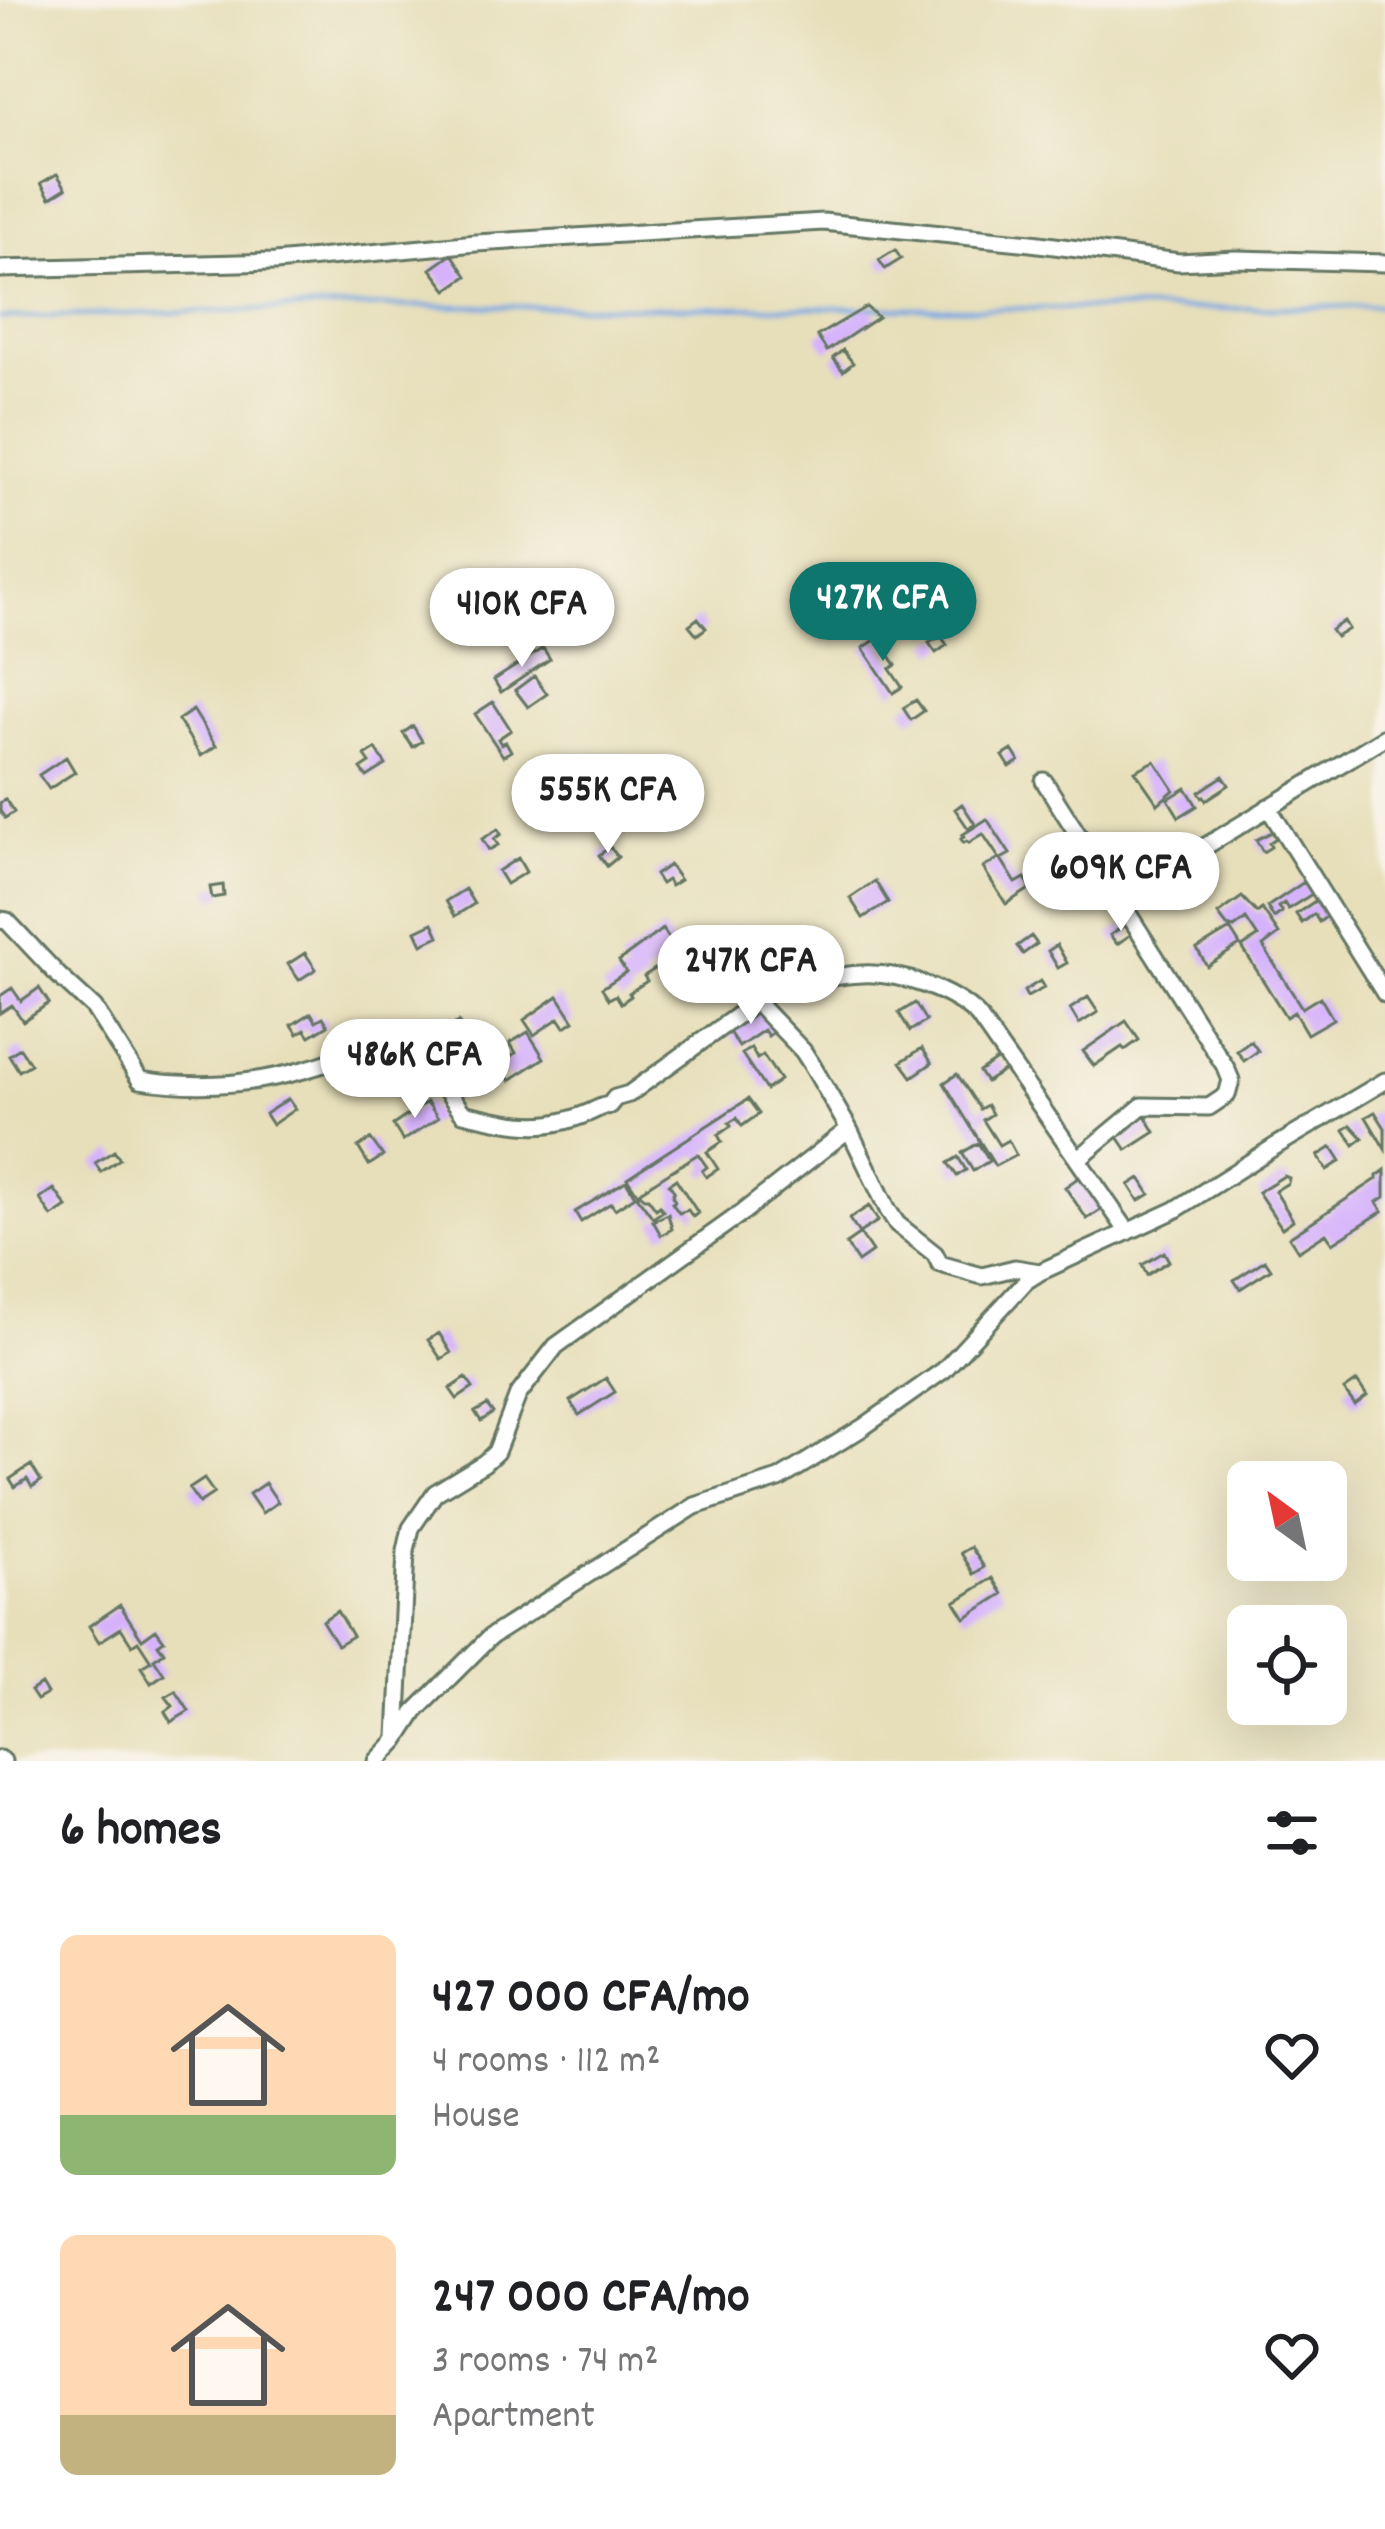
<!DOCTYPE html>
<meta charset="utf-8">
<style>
:root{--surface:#fff;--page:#f2f2f2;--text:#202124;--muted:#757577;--accent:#0f766e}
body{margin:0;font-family:Dekko,sans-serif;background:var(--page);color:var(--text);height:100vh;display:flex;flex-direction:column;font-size:45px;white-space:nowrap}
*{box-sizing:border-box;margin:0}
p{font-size:39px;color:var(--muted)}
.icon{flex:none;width:66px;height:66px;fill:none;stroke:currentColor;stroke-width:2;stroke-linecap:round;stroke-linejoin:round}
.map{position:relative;height:1761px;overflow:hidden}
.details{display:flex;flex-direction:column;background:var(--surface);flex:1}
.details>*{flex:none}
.needle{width:78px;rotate:327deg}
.buttons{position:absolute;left:1227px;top:1461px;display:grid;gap:24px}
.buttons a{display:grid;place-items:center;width:120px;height:120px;border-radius:18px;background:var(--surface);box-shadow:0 12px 48px #0002;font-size:60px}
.price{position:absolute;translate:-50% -102px;padding:0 27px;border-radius:42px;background:#fff;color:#222;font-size:39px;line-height:78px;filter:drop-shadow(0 3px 6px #0008)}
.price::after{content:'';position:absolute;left:50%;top:72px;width:36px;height:27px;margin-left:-18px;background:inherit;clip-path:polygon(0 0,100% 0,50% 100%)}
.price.selected{background:var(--accent);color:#fff}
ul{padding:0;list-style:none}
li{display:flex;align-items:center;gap:36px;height:300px;padding:0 60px}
li span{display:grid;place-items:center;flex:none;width:336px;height:240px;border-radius:18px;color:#555}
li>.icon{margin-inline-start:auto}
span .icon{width:144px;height:144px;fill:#fffc;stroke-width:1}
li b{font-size:51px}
h2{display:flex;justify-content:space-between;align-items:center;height:144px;padding:0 60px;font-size:51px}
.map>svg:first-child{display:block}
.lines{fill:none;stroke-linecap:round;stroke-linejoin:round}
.stream{stroke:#78a7e2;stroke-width:4.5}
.building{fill:#d6b2fc}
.minor-casing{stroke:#657663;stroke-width:21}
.minor{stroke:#fff;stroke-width:15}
</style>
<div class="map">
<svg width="1385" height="1761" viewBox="0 0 1385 1761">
<rect width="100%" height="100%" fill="#f7f3e8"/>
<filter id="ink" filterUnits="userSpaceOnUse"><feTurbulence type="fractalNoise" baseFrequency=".00833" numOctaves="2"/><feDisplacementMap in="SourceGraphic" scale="24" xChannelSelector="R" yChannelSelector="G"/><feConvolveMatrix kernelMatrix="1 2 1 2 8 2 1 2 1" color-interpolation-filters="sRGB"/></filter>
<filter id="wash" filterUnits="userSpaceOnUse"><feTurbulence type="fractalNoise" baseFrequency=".004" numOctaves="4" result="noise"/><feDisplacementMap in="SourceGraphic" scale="48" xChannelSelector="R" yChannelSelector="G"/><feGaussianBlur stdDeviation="2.7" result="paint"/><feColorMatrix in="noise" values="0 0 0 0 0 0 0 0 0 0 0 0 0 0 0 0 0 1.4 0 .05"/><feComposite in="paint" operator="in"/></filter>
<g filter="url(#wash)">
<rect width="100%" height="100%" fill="#e7dfba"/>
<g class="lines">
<path class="stream" d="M0,318L388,306L1210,309L1385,306"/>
</g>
<g id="blocks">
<path class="building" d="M57,174L66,188L50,198L41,183Z
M895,250L901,259L885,269L879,260Z
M452,254L467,276L447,290L431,269Z
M866,307L878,317L827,351L817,336Z
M843,350L853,363L843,371L833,358Z
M698,618L706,628L697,635L689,625Z
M1344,621L1349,629L1336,637L1331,630Z
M941,636L947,645L936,653L929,643Z
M878,638L896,665L890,669L902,687L893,693L863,648Z
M543,648L550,659L501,692L494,680Z
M534,676L547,694L528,707L515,690Z
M916,700L924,711L911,720L903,708Z
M493,702L511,730L498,739L501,744L506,742L511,751L503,756L475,714Z
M193,710L216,746L201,756L178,720Z
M413,726L422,741L413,747L403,733Z
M376,749L386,765L367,777L361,769L370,763L365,756Z
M1012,750L1019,761L1010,767L1003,756Z
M66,757L75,772L49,789L39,775Z
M1155,761L1174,790L1158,804L1135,771Z
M1223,776L1229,785L1206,800L1204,796L1202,797L1199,792Z
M1186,788L1197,806L1179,817L1168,799Z
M5,799L14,812L5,818L0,811V803Z
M578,800L588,814L571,826L561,811Z
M962,804L975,824L968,828L955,809Z
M987,819L1010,854L1001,859L1016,883L1025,878L1031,888L1006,904L983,868L999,858L983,834L969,843L967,841L964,843L961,839L964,837L962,835Z
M498,829L501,834L494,839L498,845L489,850L482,839Z
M1272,832L1276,838L1269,843L1271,847L1263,852L1256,840Z
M610,847L618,857L607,866L599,855Z
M518,858L526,872L506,884L498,871Z
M669,865L680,880L671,886L667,880L661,884L655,875Z
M875,881L888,902L863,918L850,898Z
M1304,882L1312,894L1288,909L1284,903L1278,907L1282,912L1274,918L1267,907Z
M223,885L224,896L212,898L210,887Z
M465,889L474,904L455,916L446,901Z
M1242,897L1257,913L1262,909L1279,934L1263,946L1302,1008L1320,997L1333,1019L1307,1034L1294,1012L1286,1017L1242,947L1258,937L1246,919L1234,928L1227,926L1218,914Z
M1318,899L1326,917L1319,922L1314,914L1302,923L1296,914Z
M433,923L439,936L422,944L416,931Z
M1125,925L1132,934L1117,944L1110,935Z
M663,929L683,960L665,971L661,965L644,976L647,981L629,993L631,996L621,1003L616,995L609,999L602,988L626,972L619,961Z
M1230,929L1240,945L1207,966L1197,949Z
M1031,936L1037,944L1023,954L1017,946Z
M1057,945L1067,963L1058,968L1048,951Z
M305,953L316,969L299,980L288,964Z
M714,976L724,992L710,1001L700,986Z
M1040,981L1044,988L1027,997L1024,991Z
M12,988L21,1001L39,988L49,1003L23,1021L12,1005L0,1013V996Z
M558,996L574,1021L565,1027L559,1018L534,1035L524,1020Z
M1088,997L1098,1012L1079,1024L1070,1009Z
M915,1003L926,1021L910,1031L899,1013Z
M760,1006L776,1030L768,1036L764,1030L739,1047L727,1029Z
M311,1013L316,1021L323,1017L328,1025L310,1036L305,1029L298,1034L292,1025Z
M1126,1021L1139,1040L1125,1050L1122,1047L1094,1066L1083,1051Z
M458,1022L476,1048L465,1056L461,1050L453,1055L439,1034Z
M528,1032L544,1058L510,1080L499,1064L516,1053L510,1043Z
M1251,1041L1258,1051L1244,1061L1237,1051Z
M20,1048L31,1064L19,1071L9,1055Z
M751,1048L757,1059L763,1055L780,1080L766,1090L742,1054Z
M922,1048L932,1063L912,1077L901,1062Z
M998,1059L1005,1070L986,1082L979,1072Z
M402,1064L405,1082L392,1084L389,1066Z
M462,1067L468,1076L453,1086L447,1077Z
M957,1074L980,1109L987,1105L992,1114L983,1120L999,1145L1008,1140L1016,1155L995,1166L944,1083Z
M288,1099L295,1109L272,1125L265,1114Z
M748,1099L759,1114L742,1126L737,1118L729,1123L731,1126L718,1135L722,1142L707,1152L718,1169L706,1177L702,1171L707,1167L698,1154L637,1193L627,1178Z
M427,1102L438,1118L403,1141L393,1125Z
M1375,1112L1385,1128V1149L1366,1117Z
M1145,1115L1155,1132L1127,1150L1116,1134Z
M1351,1125L1363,1138L1354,1145L1344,1130Z
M371,1139L383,1156L369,1165L358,1147Z
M978,1143L989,1161L973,1171L962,1153Z
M1332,1147L1341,1161L1327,1170L1318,1156Z
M114,1151L120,1159L101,1172L95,1163Z
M958,1157L966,1170L957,1176L948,1163Z
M1385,1170V1197L1377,1202L1383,1211L1333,1243L1326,1233L1298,1251L1289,1237L1377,1179V1176Z
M1082,1175L1104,1208L1087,1219L1065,1187Z
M1284,1176L1289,1178L1288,1183L1275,1191L1293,1220L1282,1228L1258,1192Z
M1140,1178L1150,1194L1139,1201L1129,1185Z
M676,1179L698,1213L693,1217L688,1210L679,1213L672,1203L675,1201L672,1196L674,1191L669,1184Z
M626,1181L635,1196L615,1209L611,1203L581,1222L575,1212Z
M54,1189L67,1207L52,1217L40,1199Z
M641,1194L644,1198H648L656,1209L660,1206L663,1211L653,1218L637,1196Z
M869,1206L878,1221L859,1233L849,1219Z
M668,1214L672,1229L661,1235L653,1221Z
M860,1234L872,1252L858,1262L846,1244Z
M1164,1252L1169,1261L1147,1275L1142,1265Z
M1265,1260L1271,1269L1240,1289L1234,1280Z
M439,1333L451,1353L441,1359L428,1340Z
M466,1378L473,1388L457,1399L450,1389Z
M606,1378L615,1392L579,1415L570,1401Z
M1357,1381L1367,1396L1355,1405L1344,1390Z
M487,1405L493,1413L481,1421L475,1412Z
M31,1465L41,1481L32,1487L27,1479L15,1487L10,1479Z
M204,1479L214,1493L199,1503L189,1489Z
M265,1483L278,1502L262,1513L249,1494Z
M971,1547L984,1567L974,1574L961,1553Z
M993,1578L1003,1594L965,1618L955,1602Z
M120,1605L142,1639L156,1629L164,1640L158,1644L164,1652L154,1659L164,1674L151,1683L141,1667L151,1661L138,1641L132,1645L121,1628L99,1642L89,1626Z
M337,1611L352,1636L337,1645L322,1621Z
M41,1684L47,1694L37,1700L31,1691Z
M176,1691L189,1711L171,1722L165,1712L173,1706L166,1697Z"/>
</g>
</g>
<g filter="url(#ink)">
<use href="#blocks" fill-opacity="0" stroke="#657663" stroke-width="3"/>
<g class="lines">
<defs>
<path id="minor" d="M0,269L275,262L476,243L823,222L1031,243L1179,262L1236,259L1385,263
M1044,781L1226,1068L1231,1080L1227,1095L1209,1107L1142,1106L1078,1159
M1268,807L1385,994
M1119,899L1385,737
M0,920L7,921L58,975L94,1008L140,1080C235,1095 318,1073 403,1031L463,1113C518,1125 546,1134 599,1108C614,1101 604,1112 615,1098L629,1094L774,989L786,984C811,981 837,975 862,974C899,972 952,990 978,1016L1128,1232
M755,1001L803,1051L812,1065L849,1129L888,1210L897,1224L935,1254L940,1264L982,1276L1015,1268L1040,1272
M397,1737L406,1551L411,1528L435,1493L484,1463L496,1452L518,1395L556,1346L743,1212L849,1129
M0,1759L3,1761
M377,1761L397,1740L416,1711L490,1637L695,1506L779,1479L862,1428L944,1370L1026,1281L1040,1272L1175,1210L1274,1147L1385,1081"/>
</defs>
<use href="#minor" class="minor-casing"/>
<use href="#minor" class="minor"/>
</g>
</g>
</svg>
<div class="buttons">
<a><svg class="needle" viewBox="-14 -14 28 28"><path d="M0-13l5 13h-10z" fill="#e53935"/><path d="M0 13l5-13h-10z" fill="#757577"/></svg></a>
<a><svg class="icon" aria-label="locate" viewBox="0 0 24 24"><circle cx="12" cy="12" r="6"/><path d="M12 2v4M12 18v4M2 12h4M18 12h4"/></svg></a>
</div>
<b class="price selected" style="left:883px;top:664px">427K CFA</b>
<b class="price" style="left:522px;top:670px">410K CFA</b>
<b class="price" style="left:608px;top:856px">555K CFA</b>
<b class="price" style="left:1121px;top:934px">609K CFA</b>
<b class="price" style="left:751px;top:1027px">247K CFA</b>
<b class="price" style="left:415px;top:1121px">486K CFA</b>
</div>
<section class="details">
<h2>6 homes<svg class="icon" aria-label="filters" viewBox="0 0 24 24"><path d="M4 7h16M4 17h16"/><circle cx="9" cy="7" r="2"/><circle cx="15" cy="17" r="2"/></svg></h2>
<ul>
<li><span style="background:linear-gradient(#ffd9b3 75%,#8fb573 0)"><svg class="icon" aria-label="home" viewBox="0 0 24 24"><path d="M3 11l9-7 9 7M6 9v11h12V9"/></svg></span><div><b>427 000 CFA/mo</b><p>4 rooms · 112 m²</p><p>House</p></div><svg class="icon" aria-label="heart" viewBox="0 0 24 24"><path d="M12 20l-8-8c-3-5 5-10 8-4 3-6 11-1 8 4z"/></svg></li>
<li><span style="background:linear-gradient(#ffd9b3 75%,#c2b280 0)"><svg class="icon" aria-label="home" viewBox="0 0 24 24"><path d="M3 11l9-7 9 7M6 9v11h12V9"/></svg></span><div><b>247 000 CFA/mo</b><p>3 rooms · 74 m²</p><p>Apartment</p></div><svg class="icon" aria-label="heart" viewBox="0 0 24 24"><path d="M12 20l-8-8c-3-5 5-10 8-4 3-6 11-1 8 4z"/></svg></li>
</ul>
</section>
